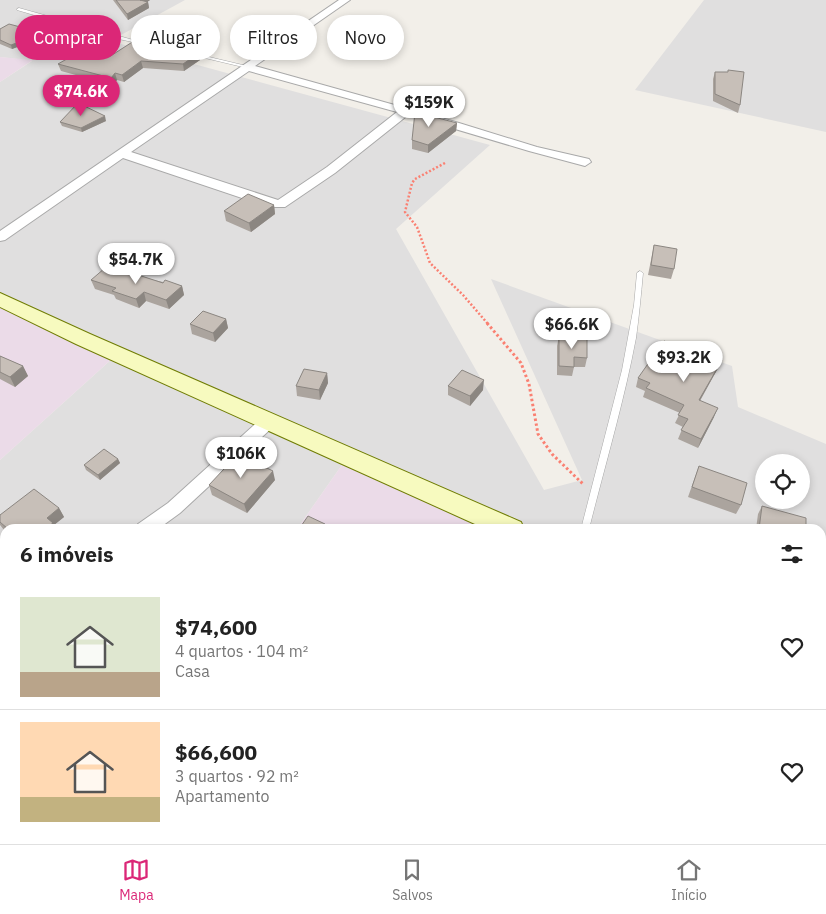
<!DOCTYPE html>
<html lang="pt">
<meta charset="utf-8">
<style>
:root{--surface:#fff;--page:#f2f2f2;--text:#222;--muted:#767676;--line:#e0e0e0;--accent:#db2777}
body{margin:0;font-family:"IBM Plex Sans",sans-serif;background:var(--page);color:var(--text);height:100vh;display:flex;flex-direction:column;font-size:19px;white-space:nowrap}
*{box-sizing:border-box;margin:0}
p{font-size:16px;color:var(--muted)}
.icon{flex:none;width:28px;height:28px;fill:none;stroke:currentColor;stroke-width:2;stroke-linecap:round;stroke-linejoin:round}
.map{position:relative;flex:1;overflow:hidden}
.sheet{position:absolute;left:0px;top:524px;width:826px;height:321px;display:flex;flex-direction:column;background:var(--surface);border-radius:15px 15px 0 0;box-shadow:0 2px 8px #0003}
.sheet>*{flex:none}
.banner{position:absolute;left:15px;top:15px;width:500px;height:45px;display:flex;gap:10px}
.controls{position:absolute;left:755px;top:454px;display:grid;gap:10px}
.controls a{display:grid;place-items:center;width:55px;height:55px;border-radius:50%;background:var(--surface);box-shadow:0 2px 8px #0003;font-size:25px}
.price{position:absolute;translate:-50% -42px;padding:0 11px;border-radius:18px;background:#fff;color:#222;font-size:16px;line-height:32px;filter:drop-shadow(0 1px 2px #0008)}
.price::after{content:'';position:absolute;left:50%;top:30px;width:15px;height:11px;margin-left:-8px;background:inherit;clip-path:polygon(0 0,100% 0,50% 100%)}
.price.on{background:var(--accent);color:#fff}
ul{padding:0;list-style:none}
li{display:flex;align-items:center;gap:15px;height:125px;padding:0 20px}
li+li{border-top:1px solid var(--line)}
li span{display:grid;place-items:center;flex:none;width:140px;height:100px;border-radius:0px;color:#555}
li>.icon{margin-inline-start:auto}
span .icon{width:60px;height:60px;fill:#fffc;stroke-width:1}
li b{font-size:21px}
h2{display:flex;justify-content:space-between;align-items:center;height:60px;padding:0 20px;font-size:21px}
.tag{padding:0 18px;border-radius:22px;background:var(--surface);box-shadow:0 2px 8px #0003;font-size:18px;line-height:45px}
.tag.on{background:var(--accent);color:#fff}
.menu{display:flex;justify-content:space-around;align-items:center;height:70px;border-top:1px solid var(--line);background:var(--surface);font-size:14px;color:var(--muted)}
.menu a{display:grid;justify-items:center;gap:2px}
.menu .on{color:var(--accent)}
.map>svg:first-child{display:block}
.residential{fill:#e0dfdf;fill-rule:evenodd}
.industrial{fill:#ebdbe8}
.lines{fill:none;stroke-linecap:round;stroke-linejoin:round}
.lane-casing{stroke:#a9a9a9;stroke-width:1}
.street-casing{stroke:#a9a9a9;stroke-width:2}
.secondary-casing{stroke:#707d05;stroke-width:2}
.path-far1{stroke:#fa8072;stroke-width:2.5;stroke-dasharray:2 2;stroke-linecap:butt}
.path{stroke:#fa8072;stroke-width:3;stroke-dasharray:2.5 2.5;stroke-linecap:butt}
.lane{fill:#fff;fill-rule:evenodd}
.street{fill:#fff;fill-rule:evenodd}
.secondary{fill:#f7fabf;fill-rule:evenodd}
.wall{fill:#aba49e}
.shaded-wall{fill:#8b8681}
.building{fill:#c7bfb8;stroke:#8b8681}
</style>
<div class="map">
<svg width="826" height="844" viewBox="0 0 826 844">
<rect width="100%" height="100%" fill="#f2efe9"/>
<path class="residential" d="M0,0H185L110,41L490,145L396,229L544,490L582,480L491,279L732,366L738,407L826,444V844H535L537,840H821V529H506L344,462L297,529H5V840H272L278,844H0V460L113,358L0,305V82L32,61L0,57ZM764,462H801V500H764Z
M704,0H826V132L635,90Z"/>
<path class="industrial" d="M0,57L33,60L0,82Z
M0,305L114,357L0,460Z
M344,462L506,529H297Z
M272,840H537L535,844H278Z"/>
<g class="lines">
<defs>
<path id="lane" d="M19,8L144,43L142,44L109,37L17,10V9Z
M188,52L247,66L249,67L247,68L188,54Z
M640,271L643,273C641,295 639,316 636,338C624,402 605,465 589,529H581L622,370L634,305L637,273Z
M777,840H788L789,844H778Z"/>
<path id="street" d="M339,0H350L255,66L459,123L537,147L589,159L591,162L585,166L529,151L408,115L335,173L285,207H269L123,158L5,240L0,241V231ZM249,71L397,112L327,167L278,200L131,152Z
M269,415L275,417L277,421L275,425L180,513L158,529H135L138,524L168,503L263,417Z
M5,608V629L0,631V610Z
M525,840H549L547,844H523Z"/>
<path id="secondary" d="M0,293L90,334L521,522L524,529H486L76,344L0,307Z
M821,637L826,638V664L821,663Z"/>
</defs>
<use href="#lane" class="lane-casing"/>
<use href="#street" class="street-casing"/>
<use href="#secondary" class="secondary-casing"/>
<path class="path-far1" d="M445,163L415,179L412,183L405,212L417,227L430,263L463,295L488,324"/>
<path class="path" d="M487,323L521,363L529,384L538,434L552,454L584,485"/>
<use href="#lane" class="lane"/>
<use href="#street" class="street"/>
<use href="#secondary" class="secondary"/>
</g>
<path class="wall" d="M113,0H150L147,2H148L149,8L128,20Z
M164,22L192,23L193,31L172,47L200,60L184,71L143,68L124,82L117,80L113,85L61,71L58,64L91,56L109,57L145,41L143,32Z
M0,29L43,33L44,37L12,49L0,44Z
M715,72L740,105L738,113L713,101V79Z
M106,121L82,132L62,126L60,122Z
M457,123L456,131L428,153L412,149V140Z
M274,205L275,214L251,232L226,221L224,211Z
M654,245L674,269L671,279L648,275Z
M130,275L182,286L184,295L169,309L146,301L139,308L116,299L114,295L95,289L91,280Z
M226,319L228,328L215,342L192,334L190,324Z
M559,336L587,358L585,367H574L572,376L557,375V346Z
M0,356L23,366L28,376L15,387L0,379Z
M722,360L718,368L700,401L714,417L698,448L678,439L683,427L675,423L680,413L643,397L645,391L636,387L638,378Z
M327,373L328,383L320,400L297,396L296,386Z
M448,386L483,390L470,406L448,395Z
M118,459L120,463L100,480L86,470L84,465Z
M699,466L741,505L736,514L688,497Z
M275,480L247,513L212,495L209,485Z
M762,506L806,529H756L758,514Z
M59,508L64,517L54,525L56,529H5V531L0,525V515Z
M821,786L826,787V824L821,823Z"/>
<path class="shaded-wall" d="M141,0H150L143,5L148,2L149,8L128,20L127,14Z
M192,23L193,31L171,47L169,38Z
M43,33L44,37L12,49L11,45Z
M199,53L200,60L184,71L183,64Z
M141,61L143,68L124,82L122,75Z
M115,73L117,80L113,85L111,78Z
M105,116L106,121L82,132L81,128Z
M457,123L456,131L428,153V145Z
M274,205L275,214L251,232L249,223Z
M182,286L184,295L169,309L166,300Z
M144,292L146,301L139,308L136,299Z
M226,319L228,328L215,342L213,333Z
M722,360L718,368L695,409L699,400Z
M23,366L28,376L15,387L10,377Z
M327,373L328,383L320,400L319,390Z
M484,380L483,390L470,406V396Z
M718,408L714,417L698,448L701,439Z
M118,459L120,463L100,480L98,475Z
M273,471L275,480L247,513L244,504Z
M59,508L64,517L54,525L56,529H45L47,518Z"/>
<path class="building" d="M116,0H141H140L148,2L127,14Z
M171,18L192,23L169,38L143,32L160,21L164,22Z
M9,24L43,33L11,45L0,40V29Z
M137,39L199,53L183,64L141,61L122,75L115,73L111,78L58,64L79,52L91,56L95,54L109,57Z
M728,70L744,72L740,105L715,94V72H728Z
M78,103L105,116L81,128L60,122Z
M415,112L457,123L428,145L412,140Z
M248,194L274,205L249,223L224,211Z
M654,245L677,249L674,269L651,265Z
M105,268L130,275L132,273L163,283L165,280L182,286L166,300L144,292L136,299L112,291L116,288L91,280Z
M203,311L226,319L213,333L190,324Z
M559,336L587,338V358L574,357V367L559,366Z
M664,341L722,360L699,400L718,408L701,439L681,430L688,419L678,415L684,405L646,388L650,383L638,378Z
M0,356L23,366L10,377L0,372Z
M304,369L327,373L319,390L296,386Z
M462,370L484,380L470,396L448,386Z
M104,449L118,459L98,475L84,465Z
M238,454L273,471L244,504L209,485Z
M699,466L747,483L741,505L692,487Z
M34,489L59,508L47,518L53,523L45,529H8L0,522V515Z
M762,506L806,518V529H759Z
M308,516L325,524L322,529H299Z
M821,722L824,723L821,742Z
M821,786L826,787V816L821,815Z
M368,840H411L418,844H366Z"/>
</svg>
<div class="controls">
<a><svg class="icon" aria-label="locate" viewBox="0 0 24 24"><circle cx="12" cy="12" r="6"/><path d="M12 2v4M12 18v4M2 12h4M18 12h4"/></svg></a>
</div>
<b class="price on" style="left:81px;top:117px">$74.6K</b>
<b class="price" style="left:429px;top:128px">$159K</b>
<b class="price" style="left:136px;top:285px">$54.7K</b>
<b class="price" style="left:572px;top:350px">$66.6K</b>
<b class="price" style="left:684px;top:383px">$93.2K</b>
<b class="price" style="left:241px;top:479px">$106K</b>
<div class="banner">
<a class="tag on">Comprar</a>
<a class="tag">Alugar</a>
<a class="tag">Filtros</a>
<a class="tag">Novo</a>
</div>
<section class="sheet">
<h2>6 imóveis<svg class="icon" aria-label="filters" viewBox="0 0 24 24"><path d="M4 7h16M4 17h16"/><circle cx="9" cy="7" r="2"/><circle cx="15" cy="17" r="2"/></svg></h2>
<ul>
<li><span style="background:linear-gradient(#dfe7d0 75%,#b9a48a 0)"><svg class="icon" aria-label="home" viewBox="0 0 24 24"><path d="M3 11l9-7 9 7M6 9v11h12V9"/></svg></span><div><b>$74,600</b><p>4 quartos · 104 m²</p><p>Casa</p></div><svg class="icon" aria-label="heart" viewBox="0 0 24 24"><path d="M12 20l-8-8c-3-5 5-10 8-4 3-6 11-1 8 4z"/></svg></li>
<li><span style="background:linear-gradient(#ffd9b3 75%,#c2b280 0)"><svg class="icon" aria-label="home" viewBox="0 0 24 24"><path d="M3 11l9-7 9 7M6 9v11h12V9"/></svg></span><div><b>$66,600</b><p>3 quartos · 92 m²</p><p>Apartamento</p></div><svg class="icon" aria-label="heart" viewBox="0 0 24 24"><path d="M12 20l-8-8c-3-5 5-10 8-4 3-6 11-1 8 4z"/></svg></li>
</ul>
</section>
</div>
<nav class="menu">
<a class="on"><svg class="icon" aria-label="map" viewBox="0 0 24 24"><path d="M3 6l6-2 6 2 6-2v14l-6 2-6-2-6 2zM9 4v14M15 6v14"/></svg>Mapa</a>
<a><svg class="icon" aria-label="saved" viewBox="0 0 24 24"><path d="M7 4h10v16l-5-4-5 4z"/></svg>Salvos</a>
<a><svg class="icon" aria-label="home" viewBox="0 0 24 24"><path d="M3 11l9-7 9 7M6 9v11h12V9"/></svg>Início</a>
</nav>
